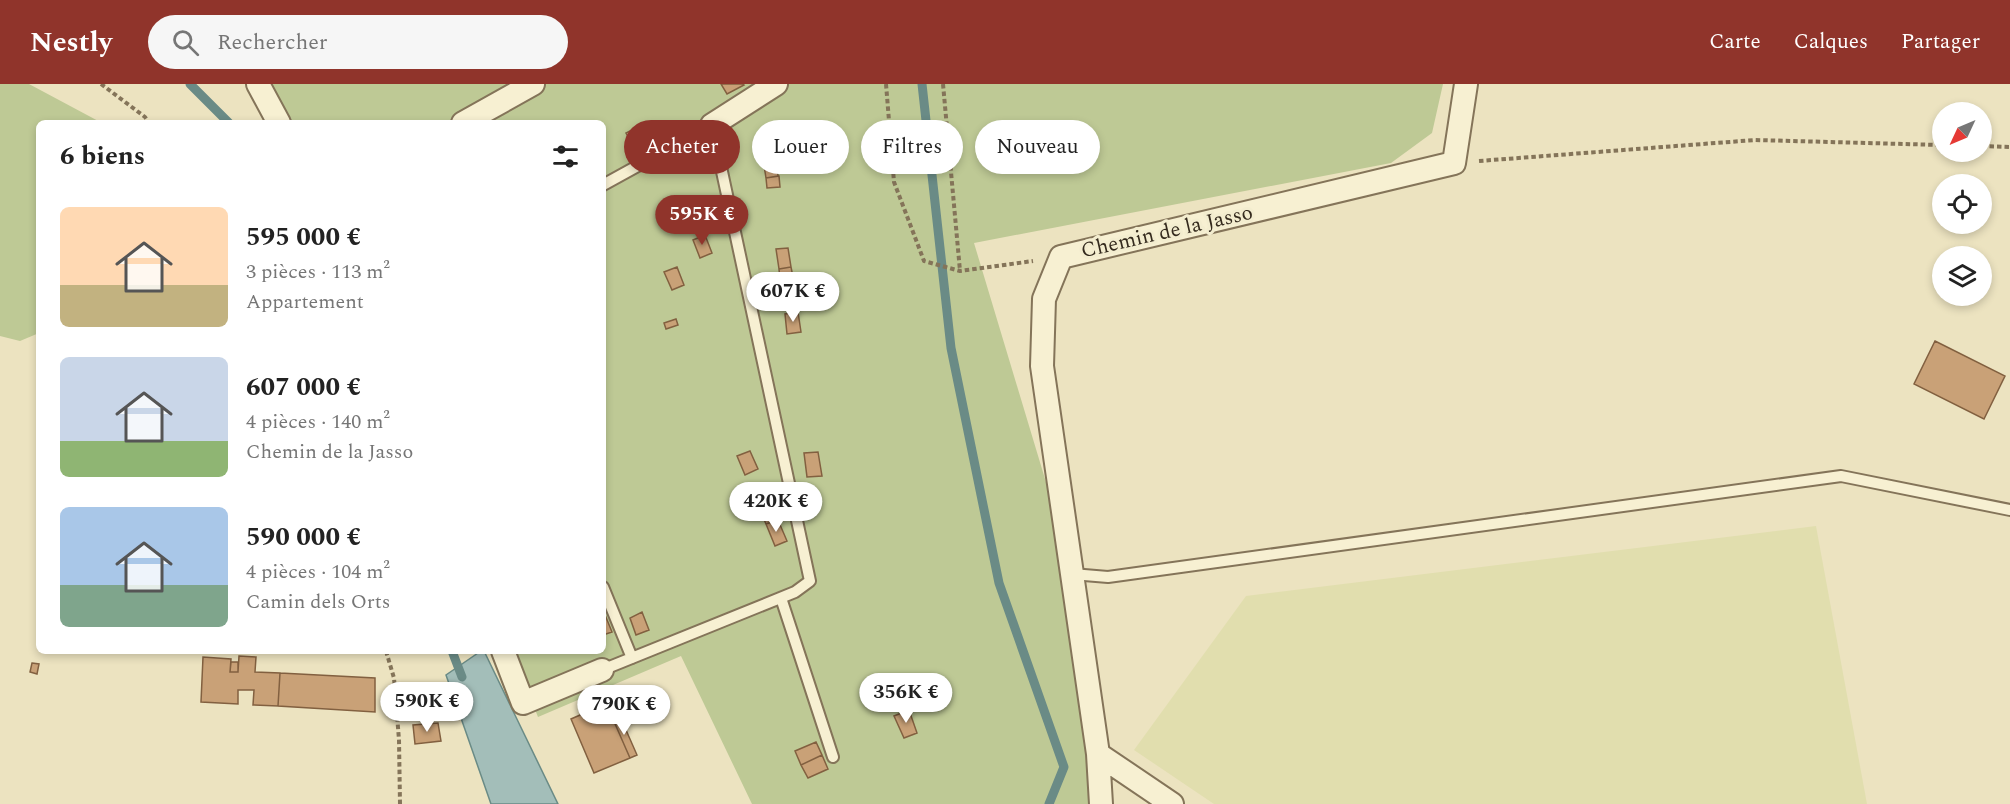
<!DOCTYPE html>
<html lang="fr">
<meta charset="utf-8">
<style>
:root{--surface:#fff;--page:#f6f6f6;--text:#222;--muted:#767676;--accent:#90342b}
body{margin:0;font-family:Spectral,serif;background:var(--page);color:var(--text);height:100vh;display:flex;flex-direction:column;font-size:22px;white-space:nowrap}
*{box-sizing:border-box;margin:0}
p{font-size:20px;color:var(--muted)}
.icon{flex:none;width:33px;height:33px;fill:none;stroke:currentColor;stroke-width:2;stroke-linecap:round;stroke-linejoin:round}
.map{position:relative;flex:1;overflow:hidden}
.side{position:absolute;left:36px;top:36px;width:570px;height:534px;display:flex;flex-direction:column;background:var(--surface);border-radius:9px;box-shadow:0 3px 9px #0003}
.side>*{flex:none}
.top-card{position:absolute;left:624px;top:36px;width:570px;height:54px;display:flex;gap:12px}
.needle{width:39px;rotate:226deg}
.fabs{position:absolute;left:1932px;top:18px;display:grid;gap:12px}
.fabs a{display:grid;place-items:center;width:60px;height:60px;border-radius:50%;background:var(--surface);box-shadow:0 3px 9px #0003;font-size:30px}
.price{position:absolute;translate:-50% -51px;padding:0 14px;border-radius:21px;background:#fff;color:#222;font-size:20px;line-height:39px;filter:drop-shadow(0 2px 3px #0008)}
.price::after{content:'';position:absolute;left:50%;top:36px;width:18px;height:14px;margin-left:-9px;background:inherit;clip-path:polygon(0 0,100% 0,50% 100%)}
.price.on{background:var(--accent);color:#fff}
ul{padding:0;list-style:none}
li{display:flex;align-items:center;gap:18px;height:150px;padding:0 24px}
li span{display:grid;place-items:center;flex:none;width:168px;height:120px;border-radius:9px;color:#555}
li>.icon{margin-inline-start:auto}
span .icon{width:72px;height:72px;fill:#fffc;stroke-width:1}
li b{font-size:26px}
h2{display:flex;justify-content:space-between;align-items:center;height:72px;padding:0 24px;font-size:26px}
.tag{padding:0 21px;border-radius:27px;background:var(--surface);box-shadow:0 3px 9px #0003;font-size:21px;line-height:54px}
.tag.on{background:var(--accent);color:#fff}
header{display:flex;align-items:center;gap:36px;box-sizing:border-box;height:84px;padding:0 30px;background:var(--accent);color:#fff}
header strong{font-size:28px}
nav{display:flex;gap:33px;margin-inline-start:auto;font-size:21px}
.search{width:420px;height:54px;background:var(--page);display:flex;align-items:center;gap:15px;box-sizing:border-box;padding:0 21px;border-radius:33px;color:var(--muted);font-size:22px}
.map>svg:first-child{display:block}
.farmland{fill:#e1deae}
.green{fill:#bec995}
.water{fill:#a3beb9;stroke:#6a8b86;stroke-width:1.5}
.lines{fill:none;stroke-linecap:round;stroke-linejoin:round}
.stream{stroke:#6a8b86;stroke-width:9}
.building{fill:#c9a177;stroke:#826040;stroke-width:1.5}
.lane-casing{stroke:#847459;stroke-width:14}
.street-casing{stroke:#847459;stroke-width:26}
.path{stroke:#847459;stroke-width:4;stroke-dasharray:4.5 3;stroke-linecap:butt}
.lane{stroke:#f7f0d2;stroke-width:10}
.street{stroke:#f7f0d2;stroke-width:22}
.labels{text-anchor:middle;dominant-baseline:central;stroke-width:6;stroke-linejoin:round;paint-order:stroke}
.street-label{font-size:21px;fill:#342a1d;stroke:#f3edcf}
</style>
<header>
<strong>Nestly</strong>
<div class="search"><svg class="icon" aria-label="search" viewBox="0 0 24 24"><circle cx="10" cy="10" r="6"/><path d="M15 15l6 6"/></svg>Rechercher</div>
<nav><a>Carte</a><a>Calques</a><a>Partager</a></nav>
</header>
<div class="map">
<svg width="2010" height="720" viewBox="0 0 2010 720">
<rect width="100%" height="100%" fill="#ece3c0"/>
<path class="farmland" d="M1816,442L1867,720H1214L1134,666L1246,512Z"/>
<path class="green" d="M0,0H29L102,39H39V249L20,257L0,252Z
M267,0H1443L1432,49L1391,79L974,159L1076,498L1105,720H752L681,572L538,633L512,567H603V39H290Z"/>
<path class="water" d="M481,567H484L558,720H491L446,591Z"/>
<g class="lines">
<path class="stream" d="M190,0L229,39
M922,0L951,264L999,499L1064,683L1049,720
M452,567L462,593"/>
</g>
<path class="building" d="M721,0H743L744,1L727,10Z
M647,38L654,51L634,63L626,49Z
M776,74L778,92L766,94L763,75Z
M779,92L780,103L767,104L766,94Z
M705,151L712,169L700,174L693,156Z
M788,164L791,183L779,185L776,165Z
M677,183L684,201L672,206L664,188Z
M791,183L793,193L780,195L779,185Z
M798,228L801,248L787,250L785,230Z
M676,235L678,241L666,245L664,239Z
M1935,257L2005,292L1984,335L1914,300Z
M750,367L758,385L745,391L737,372Z
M818,368L822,392L807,393L804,369Z
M773,424L778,436L766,440L761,428Z
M778,436L787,457L775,462L766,440Z
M603,526L612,548L603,551Z
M642,528L649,546L636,551L630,534Z
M239,572L256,573L255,588L280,589L278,622L253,621L254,606H238V620L201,618L203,573L231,575L230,588H238Z
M231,578H238V588H230Z
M32,579L39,580L37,590L30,588Z
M280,589L375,594V628L278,622Z
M603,621L609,635L612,633L630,674L594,689L571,635Z
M909,626L917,649L904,654L894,632Z
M619,630L637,671L630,674L612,633Z
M438,639L441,657L415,660L413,641Z
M816,658L822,671L801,681L795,667Z
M822,671L828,685L808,694L801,681Z"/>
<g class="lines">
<defs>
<path id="lane" d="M1072,490L1108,493L1841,392L2010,426
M603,503L632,574
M781,514L833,673
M602,586L795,508L810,497L712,41L603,101"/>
<path id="street" d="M258,0L279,39
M463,39L533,0
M712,41L776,0
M503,567L523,619L602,586
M1098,670L1172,720
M1101,720L1098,670L1042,282L1044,215L1061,173L1454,79L1466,0"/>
</defs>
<use href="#lane" class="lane-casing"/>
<use href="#street" class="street-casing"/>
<path class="path" d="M101,0L145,33L149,39
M886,0L894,98L924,177L960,187L1033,177
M943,0L960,187
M1982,62L2010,63
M1479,77L1755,56L1942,61
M386,567L394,594L399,656L400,720"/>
<use href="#lane" class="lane"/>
<use href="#street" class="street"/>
</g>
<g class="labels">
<g class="street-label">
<text transform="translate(1167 148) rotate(-13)">Chemin de la Jasso</text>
</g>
</g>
</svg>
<div class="fabs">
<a><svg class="needle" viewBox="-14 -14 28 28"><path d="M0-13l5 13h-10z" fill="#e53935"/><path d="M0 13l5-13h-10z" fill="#767676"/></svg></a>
<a><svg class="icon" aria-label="locate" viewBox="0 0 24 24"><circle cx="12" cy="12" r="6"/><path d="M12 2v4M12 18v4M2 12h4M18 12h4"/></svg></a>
<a><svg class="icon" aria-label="layers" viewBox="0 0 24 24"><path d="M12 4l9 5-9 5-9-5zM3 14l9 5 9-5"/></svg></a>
</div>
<b class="price on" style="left:702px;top:162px">595K €</b>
<b class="price" style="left:793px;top:239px">607K €</b>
<b class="price" style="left:776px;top:449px">420K €</b>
<b class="price" style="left:906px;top:640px">356K €</b>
<b class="price" style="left:427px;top:649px">590K €</b>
<b class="price" style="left:624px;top:652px">790K €</b>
<div class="top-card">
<a class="tag on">Acheter</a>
<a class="tag">Louer</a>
<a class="tag">Filtres</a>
<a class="tag">Nouveau</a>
</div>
<section class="side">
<h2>6 biens<svg class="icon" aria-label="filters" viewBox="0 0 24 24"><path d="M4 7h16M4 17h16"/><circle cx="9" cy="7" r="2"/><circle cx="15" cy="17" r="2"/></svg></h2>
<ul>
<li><span style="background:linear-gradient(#ffd9b3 65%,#c2b280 0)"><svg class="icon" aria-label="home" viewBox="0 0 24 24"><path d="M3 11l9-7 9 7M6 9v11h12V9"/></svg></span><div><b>595 000 €</b><p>3 pièces · 113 m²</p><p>Appartement</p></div></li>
<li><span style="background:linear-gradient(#c9d6e8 70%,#8fb573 0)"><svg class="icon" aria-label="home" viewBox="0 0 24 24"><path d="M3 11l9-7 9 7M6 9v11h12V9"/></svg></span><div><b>607 000 €</b><p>4 pièces · 140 m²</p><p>Chemin de la Jasso</p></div></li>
<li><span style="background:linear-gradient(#a9c7e8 65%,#7fa58c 0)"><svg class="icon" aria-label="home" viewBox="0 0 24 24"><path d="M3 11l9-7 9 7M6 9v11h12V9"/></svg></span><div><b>590 000 €</b><p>4 pièces · 104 m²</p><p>Camin dels Orts</p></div></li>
</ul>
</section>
</div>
